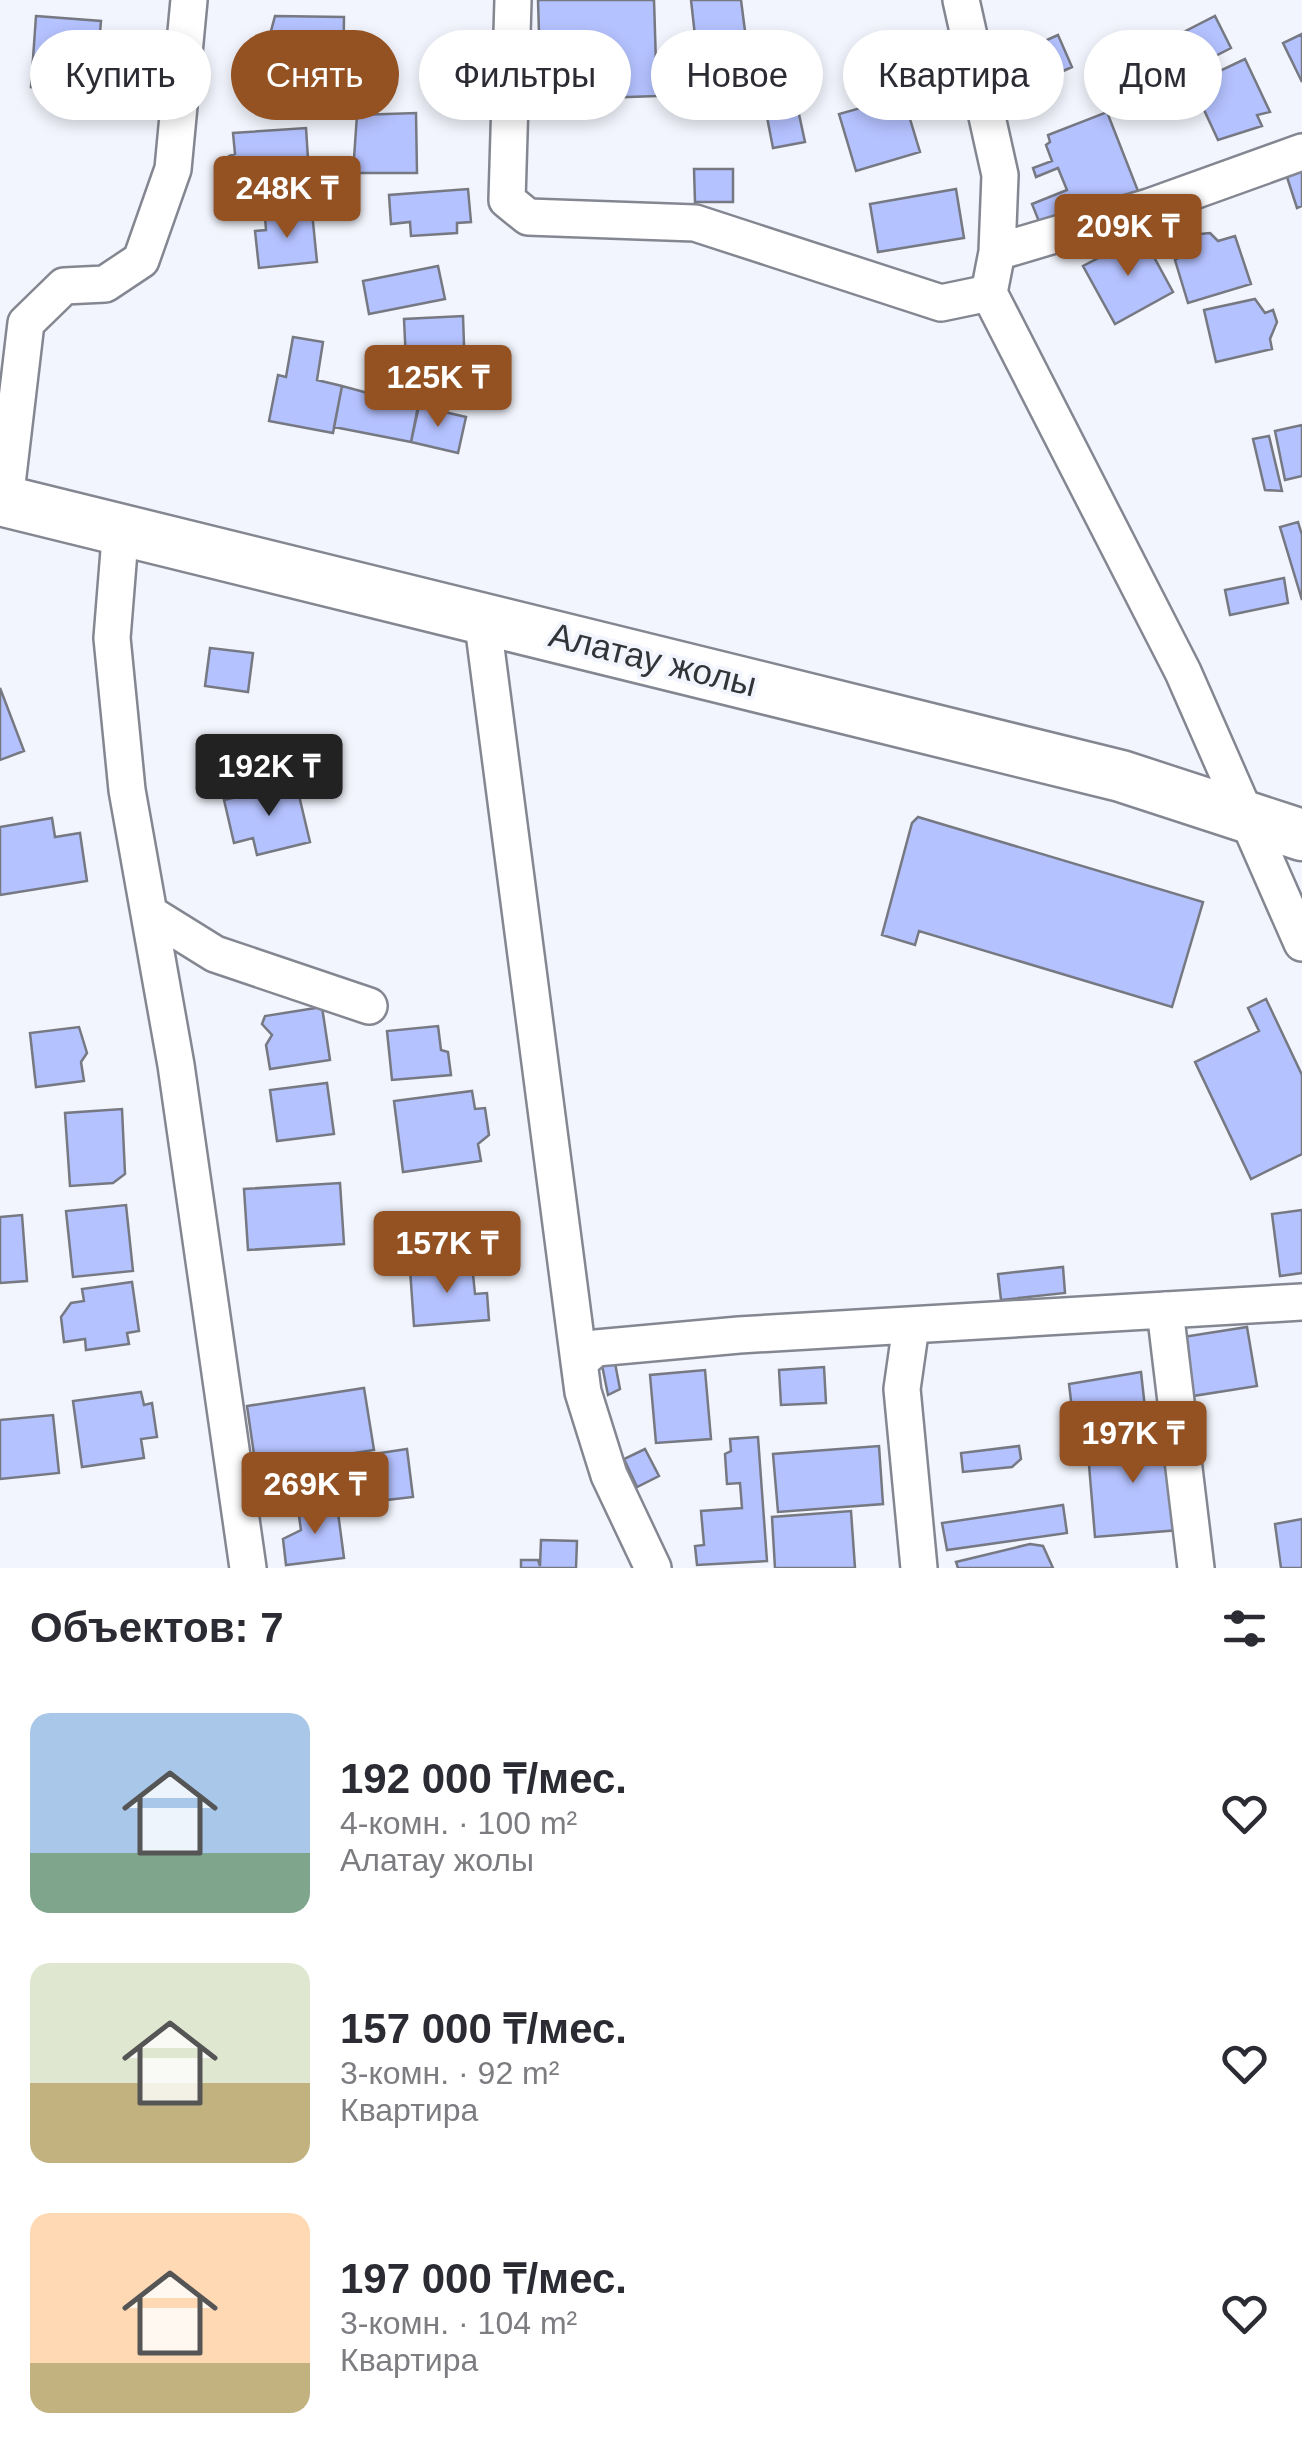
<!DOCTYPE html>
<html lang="ru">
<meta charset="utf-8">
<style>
:root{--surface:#fff;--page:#f2f2f3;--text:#2b2b33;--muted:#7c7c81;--accent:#945122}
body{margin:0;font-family:Helvetica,sans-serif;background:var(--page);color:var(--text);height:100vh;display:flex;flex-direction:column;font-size:38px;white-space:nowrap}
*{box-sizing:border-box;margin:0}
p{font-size:32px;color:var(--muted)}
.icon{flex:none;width:55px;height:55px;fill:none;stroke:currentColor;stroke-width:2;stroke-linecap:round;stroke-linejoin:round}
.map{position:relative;height:1568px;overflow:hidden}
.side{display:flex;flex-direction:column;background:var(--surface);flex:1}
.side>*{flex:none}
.hud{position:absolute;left:30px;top:30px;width:1242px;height:90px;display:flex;gap:20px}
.price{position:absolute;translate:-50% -85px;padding:0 22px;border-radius:10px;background:var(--accent);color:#fff;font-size:32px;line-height:65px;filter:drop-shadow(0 2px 5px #0008)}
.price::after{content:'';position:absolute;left:50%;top:60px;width:30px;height:22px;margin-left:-15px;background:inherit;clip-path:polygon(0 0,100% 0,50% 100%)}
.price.active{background:#222;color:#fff}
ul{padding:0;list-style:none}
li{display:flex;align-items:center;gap:30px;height:250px;padding:0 30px}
li span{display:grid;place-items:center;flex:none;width:280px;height:200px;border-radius:20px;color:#555}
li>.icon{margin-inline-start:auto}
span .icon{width:120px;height:120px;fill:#fffc;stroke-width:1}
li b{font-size:42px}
h2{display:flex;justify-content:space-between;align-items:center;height:120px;padding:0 30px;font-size:42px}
.chip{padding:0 35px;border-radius:45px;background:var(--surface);box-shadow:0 5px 15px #0003;font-size:35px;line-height:90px}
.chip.active{background:var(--accent);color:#fff}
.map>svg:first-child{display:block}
.building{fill:#b4c2ff;stroke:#767882;stroke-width:2.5}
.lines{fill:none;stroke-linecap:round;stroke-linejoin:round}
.minor-casing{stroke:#848791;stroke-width:40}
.secondary-casing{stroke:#848791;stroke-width:55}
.minor{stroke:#fff;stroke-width:35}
.secondary{stroke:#fff;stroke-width:50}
.labels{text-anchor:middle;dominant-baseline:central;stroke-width:8;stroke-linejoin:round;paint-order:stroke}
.street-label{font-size:35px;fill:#333438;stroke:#f2f5fd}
</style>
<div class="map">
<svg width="1302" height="1568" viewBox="0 0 1302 1568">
<rect width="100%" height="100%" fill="#f2f5fd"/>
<path class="building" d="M538,0H654L657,96L541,100Z
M691,0H741L745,31L695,36Z
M36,16L101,21L99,44L112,45L110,72L98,71L90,92L31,87Z
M275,16L344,17L343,98L258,96V53L267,46Z
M1215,16L1231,48L1186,71L1170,39Z
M1302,34V82L1283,43Z
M1058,35L1072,67L1021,90L1007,58Z
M1245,59L1270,112L1257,115L1262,126L1218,140L1192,84Z
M723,69L728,101L698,105L697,97L677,100L675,83L699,80L697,72Z
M98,82L157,84V101L98,99Z
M903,96L920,152L856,171L839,114Z
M797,105L805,142L773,148L766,112Z
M1107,112L1138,191L1042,229L1032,204L1067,190L1058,168L1036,177L1033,168L1052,161L1046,145L1050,142L1048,135Z
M416,113L417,173H353L357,115Z
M306,128L310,190L235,194L229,156L235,154L233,133Z
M694,169H733V202H695Z
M1302,169V206L1297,208L1286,174Z
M468,189L471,222L457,223V233L411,236L410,222L391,224L389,195Z
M956,189L964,238L878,252L870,204Z
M312,212L317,262L259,268L255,231L266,230L265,217Z
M1210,233L1218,241L1235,236L1251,284L1188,303L1175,260L1188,252L1200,234Z
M1142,235L1173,292L1115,324L1083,266Z
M438,266L445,299L369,314L363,281Z
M1255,299L1265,313L1273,310L1277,322L1270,339L1272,349L1216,362L1204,310Z
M463,316L466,402L408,404L404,319Z
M293,337L323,342L317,380L342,386L333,433L269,421L278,375L286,377Z
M342,386L408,404L419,401L411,442L334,427Z
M419,406L466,417L458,453L411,442Z
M1302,425V476L1285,480L1275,431Z
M1269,436L1282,491L1265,490L1253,439Z
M1298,522L1302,535V600L1280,527Z
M1284,578L1288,603L1230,615L1225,590Z
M210,648L253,653L248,692L205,686Z
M0,688L24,751L0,760Z
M296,783L310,842L257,855L253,838L234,843L224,800Z
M918,817L1203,902L1172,1007L919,931L915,945L882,935L912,823Z
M52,818L55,837L80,833L87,881L0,895V827Z
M1266,999L1302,1075V1154L1251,1179L1195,1062L1259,1031L1248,1008Z
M322,1007L330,1060L270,1069L266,1045L272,1035L262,1024L265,1016Z
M438,1026L441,1050L448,1052L451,1075L392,1080L387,1031Z
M79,1027L87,1053L81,1062L84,1081L36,1087L30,1033Z
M327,1083L334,1134L277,1141L270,1090Z
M472,1091L475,1109L485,1108L489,1135L478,1144L481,1161L403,1172L394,1101Z
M122,1109L125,1174L113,1183L70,1186L65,1113Z
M340,1183L344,1244L248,1250L244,1189Z
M126,1205L133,1271L73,1277L66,1211Z
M1302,1210V1273L1280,1276L1272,1214Z
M22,1215L27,1281L0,1283V1217Z
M472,1264L475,1294L487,1293L489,1320L414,1326L410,1269Z
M1063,1267L1065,1293L1001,1300L998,1274Z
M132,1282L139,1331L127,1333L129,1344L86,1350L85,1339L64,1342L61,1317L71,1303L84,1301L82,1289Z
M1247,1327L1257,1386L1193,1396L1183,1337Z
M614,1358L620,1389L608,1395L601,1360Z
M824,1367L826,1403L781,1405L779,1370Z
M705,1370L711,1439L656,1443L650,1375Z
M1141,1372L1147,1426L1075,1434L1069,1384Z
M364,1388L374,1450L256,1468L247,1406Z
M141,1392L144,1405L152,1403L157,1437L141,1439L144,1458L82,1467L73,1401Z
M53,1415L59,1473L0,1479V1420Z
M1170,1434L1179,1530L1095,1537L1087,1441Z
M758,1437L767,1561L697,1565L695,1546L704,1545L701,1511L742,1508L740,1483L727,1484L725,1454L731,1451L730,1439Z
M879,1446L883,1504L778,1512L773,1454Z
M1019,1446L1021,1459L1012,1467L963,1472L961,1453Z
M407,1449L413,1497L386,1500L380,1453Z
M645,1449L659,1476L637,1487L624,1459Z
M337,1505L344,1558L286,1565L283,1539L301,1530L298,1509Z
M1063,1505L1067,1533L947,1550L942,1523Z
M851,1511L855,1568H775L772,1517Z
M1302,1519V1568H1281L1275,1524Z
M541,1540L577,1541L576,1568H521V1560H538L540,1566Z
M1030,1544L1043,1546L1053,1568H958L956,1562Z"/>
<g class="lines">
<defs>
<path id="minor" d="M513,0L507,200L528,217L695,223L941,303L989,293
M961,0L1000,175L997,252
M1302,152L1149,207L997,252L989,293L1183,672L1302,943
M5,501L26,323L64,286L105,284L141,260L173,169L189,0
M121,526L112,638L127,790L176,1065L248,1568
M482,617L579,1362
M149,913L215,954L369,1006
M1165,1310L1196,1568
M911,1326L902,1389L919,1568
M653,1568L609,1475L583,1392L579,1362L596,1348L739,1335L1302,1302"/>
<path id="secondary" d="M0,500L1121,776L1302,835"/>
</defs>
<use href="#minor" class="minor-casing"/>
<use href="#secondary" class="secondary-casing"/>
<use href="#minor" class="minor"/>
<use href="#secondary" class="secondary"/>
</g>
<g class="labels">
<g class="street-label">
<text transform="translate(653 659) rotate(14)">Алатау жолы</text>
</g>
</g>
</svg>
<b class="price" style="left:287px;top:241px">248K ₸</b>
<b class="price" style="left:1128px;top:279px">209K ₸</b>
<b class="price" style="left:438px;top:430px">125K ₸</b>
<b class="price active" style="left:269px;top:819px">192K ₸</b>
<b class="price" style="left:447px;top:1296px">157K ₸</b>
<b class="price" style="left:1133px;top:1486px">197K ₸</b>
<b class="price" style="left:315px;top:1537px">269K ₸</b>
<div class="hud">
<a class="chip">Купить</a>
<a class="chip active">Снять</a>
<a class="chip">Фильтры</a>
<a class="chip">Новое</a>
<a class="chip">Квартира</a>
<a class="chip">Дом</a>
</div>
</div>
<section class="side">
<h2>Объектов: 7<svg class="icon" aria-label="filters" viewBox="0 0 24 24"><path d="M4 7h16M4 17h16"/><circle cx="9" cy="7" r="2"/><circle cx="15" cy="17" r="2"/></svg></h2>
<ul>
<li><span style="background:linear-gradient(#a9c7e8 70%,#7fa58c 0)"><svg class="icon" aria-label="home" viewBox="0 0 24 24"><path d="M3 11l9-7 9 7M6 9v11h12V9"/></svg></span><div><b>192 000 ₸/мес.</b><p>4-комн. · 100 m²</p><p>Алатау жолы</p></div><svg class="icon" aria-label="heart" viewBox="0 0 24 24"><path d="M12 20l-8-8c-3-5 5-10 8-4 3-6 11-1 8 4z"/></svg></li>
<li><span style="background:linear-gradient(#dfe7d0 60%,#c2b280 0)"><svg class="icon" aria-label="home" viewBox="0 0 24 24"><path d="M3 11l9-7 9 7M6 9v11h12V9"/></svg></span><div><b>157 000 ₸/мес.</b><p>3-комн. · 92 m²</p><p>Квартира</p></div><svg class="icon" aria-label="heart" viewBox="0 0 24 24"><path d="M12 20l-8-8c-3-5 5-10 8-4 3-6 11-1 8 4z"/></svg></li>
<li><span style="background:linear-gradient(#ffd9b3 75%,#c2b280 0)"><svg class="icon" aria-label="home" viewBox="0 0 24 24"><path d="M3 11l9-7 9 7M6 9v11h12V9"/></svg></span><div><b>197 000 ₸/мес.</b><p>3-комн. · 104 m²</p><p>Квартира</p></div><svg class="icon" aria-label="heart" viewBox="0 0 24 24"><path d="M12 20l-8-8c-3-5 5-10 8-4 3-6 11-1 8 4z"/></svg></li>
</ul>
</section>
